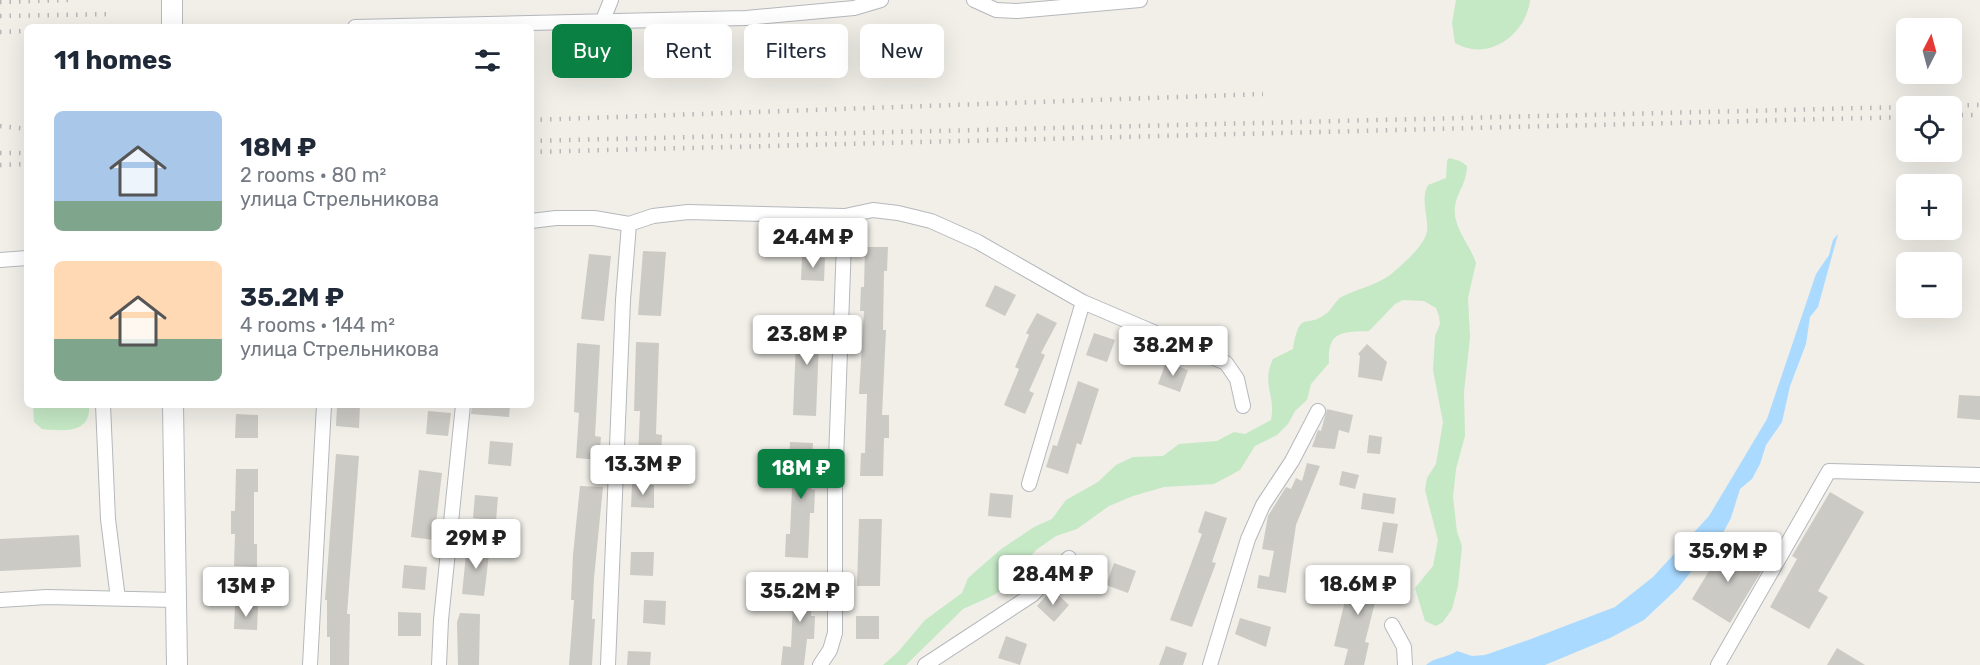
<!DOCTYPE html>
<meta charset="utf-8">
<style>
:root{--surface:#fff;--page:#f6f6f7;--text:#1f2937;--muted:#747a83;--accent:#0b8043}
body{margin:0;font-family:Rubik,sans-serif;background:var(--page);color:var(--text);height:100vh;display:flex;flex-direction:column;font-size:22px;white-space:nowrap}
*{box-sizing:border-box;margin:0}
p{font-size:20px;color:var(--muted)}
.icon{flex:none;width:33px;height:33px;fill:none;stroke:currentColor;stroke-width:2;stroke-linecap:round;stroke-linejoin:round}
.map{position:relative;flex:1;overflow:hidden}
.details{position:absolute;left:24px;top:24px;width:510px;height:384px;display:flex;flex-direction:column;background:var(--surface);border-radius:9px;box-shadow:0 6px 24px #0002}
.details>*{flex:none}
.banner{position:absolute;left:552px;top:24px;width:570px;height:54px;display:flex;gap:12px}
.needle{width:39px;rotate:6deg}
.fabs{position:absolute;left:1896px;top:18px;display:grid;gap:12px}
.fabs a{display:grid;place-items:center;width:66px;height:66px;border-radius:9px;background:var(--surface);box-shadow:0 6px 24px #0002;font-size:30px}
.price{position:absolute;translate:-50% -51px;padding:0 14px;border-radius:6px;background:#fff;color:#222;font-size:20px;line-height:39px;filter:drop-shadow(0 2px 3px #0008)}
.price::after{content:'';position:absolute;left:50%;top:36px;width:18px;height:14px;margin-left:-9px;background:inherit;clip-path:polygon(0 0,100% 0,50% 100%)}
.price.selected{background:var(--accent);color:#fff}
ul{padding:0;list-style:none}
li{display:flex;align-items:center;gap:18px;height:150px;padding:0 30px}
li span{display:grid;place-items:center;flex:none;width:168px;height:120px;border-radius:9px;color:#555}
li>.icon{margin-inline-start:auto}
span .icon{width:72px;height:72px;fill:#fffc;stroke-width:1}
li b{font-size:26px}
h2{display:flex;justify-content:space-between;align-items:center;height:72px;padding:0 30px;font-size:26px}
.tag{padding:0 21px;border-radius:9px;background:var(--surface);box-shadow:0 6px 24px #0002;font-size:21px;line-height:54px}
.tag.selected{background:var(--accent);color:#fff}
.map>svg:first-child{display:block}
.green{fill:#c5e8c5}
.water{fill:#aadaff}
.building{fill:#cccac5}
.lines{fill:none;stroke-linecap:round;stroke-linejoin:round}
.minor-casing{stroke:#b5b8bc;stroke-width:16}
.secondary-casing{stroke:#b6babf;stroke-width:22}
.minor{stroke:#fff;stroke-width:14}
.secondary{stroke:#fff;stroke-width:20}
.rail{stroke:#b6b7b8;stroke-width:4.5;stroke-dasharray:1.5 8;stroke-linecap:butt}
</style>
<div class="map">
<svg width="1980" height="665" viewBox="0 0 1980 665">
<rect width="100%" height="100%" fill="#f1efe8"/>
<path class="green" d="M1456,0H1530V1C1525,36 1487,62 1455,43L1452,23Z
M1449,158L1460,161L1467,166C1466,185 1458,190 1455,206C1452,227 1470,244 1476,263L1468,298L1470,337L1464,392L1465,436L1456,469L1453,497L1457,532L1462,546L1458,586L1452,609L1443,622L1436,626L1425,621L1415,588L1433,566L1438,540L1425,490L1427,478L1436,464L1443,422L1433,370L1435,336L1440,324L1439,316L1436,308L1424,301L1403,300L1395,304L1369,331C1342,332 1327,331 1329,363L1311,384L1307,400L1295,411L1288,424L1277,435L1255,446L1240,470L1214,484L1164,487L1133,496L1109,506L1077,529L1056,536L1036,550L1005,587L994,595L963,609L906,665H883L898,652L925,620L962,593L968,578L1000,550L1034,527L1052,519L1066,500L1098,482L1116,465L1133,457L1163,456L1179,444L1217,441L1234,432L1245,434L1271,420C1276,394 1261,384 1273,359L1293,349C1301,307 1304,331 1327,313C1333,308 1336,299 1343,296C1360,288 1382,284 1396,270C1406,261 1421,248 1426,235C1431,220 1419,202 1428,185L1446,178L1447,161Z
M33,405H89C91,434 65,431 42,429L34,422Z"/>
<path class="water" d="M1838,234L1818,307L1810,317L1806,344L1790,386L1782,422L1766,445L1760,464L1752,479L1740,489L1731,518L1724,531L1678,588L1644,620L1610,638L1545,665H1426C1434,657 1447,658 1457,651L1472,656L1485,655L1531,639L1615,607L1653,577L1709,516L1767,419L1816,274L1829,255L1833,240Z"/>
<path class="building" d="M865,247H888L887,271H884L883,330H886L882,415H889V438H884L883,476H860L861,453H865L867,394H859L864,311H860L861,287H864Z
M643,251L666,252L661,316L638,315Z
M589,254L611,256L604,321L581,319Z
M802,257L825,258L824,281L801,280Z
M995,285L1016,295L1005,316L985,306Z
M1037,313L1057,323L1041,353L1045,355L1029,391L1034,393L1025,414L1004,405L1019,369L1015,367L1029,335L1026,333Z
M797,317H820L816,416L793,415Z
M1094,333L1115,340L1107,362L1086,355Z
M636,342L659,343L656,434L662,435L661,458L638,457L640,411H634Z
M577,343L600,345L595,436L601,437L599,460L576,458L579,413L574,412Z
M1367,344L1387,362L1382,381L1358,377L1360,356L1358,354Z
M1166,362L1188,370L1180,392L1158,384Z
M1078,381L1099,389L1081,445L1077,443L1068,474L1046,467L1053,445L1057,446Z
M1959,395L1980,396V420L1957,418Z
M337,405H360L359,428L336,426Z
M472,405H510L509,417L471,414Z
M1327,409L1353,415L1349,433L1339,430L1335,449L1312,447L1318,430L1321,431Z
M428,411L451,413L448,436L426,434Z
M236,414L258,415V438H235Z
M1369,435L1382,437L1380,454L1367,453Z
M490,441L513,443L511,466L488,464Z
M790,442L813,443L811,489L815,490L814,513H810L808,558L785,557L786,534H790L793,466L789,465Z
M336,454L359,456L347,614H350L349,665H330V637H327V600H325Z
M1307,463L1320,466L1296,525L1286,593L1257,588L1259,575L1269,577L1274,551L1262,549L1268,516L1286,487L1291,489L1296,478L1302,481Z
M236,469H258V492H254V544H257V567L234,566L235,534H231V511H235Z
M419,470L442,473L434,540L411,537Z
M1342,471L1359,475L1355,489L1339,485Z
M632,484L654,485V508L631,507Z
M580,486L603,487L594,578L592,619H595L592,665H569L574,600H571L573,555Z
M1830,492L1864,512L1818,591L1828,597L1809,629L1770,607L1797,559L1792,556Z
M990,493L1013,495L1011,518L988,516Z
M1363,493L1396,498L1394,514L1361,509Z
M475,495L498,497L496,521L473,518Z
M1205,511L1227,518L1212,562L1216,563L1192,627L1170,620L1202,534L1198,532Z
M859,519H882L880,586H857Z
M1383,522L1398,524L1393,553L1378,551Z
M79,535L81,567L0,571V539Z
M1726,543L1764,567L1730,623L1692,599Z
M467,544L490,546L484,596L462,594Z
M631,552H654L653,576L630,575Z
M1114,563L1136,571L1128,593L1106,585Z
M404,565L427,567L425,590L402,588Z
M1353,568L1382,575L1365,642L1369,643L1364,665H1344L1348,649L1334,646Z
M790,581L812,583L811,616H815L814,639H807L804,665H781L783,646L791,647L793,605H788Z
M1052,589L1069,605L1054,622L1037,606Z
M644,600L666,601L665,625L643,623Z
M235,606H258L257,630L234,629Z
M398,612L421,613V636H398Z
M460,613L480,614L479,665H458L457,622Z
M856,616H879V639H856Z
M1240,618L1271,627L1266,647L1235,634Z
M1006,636L1027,644L1020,665L998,658Z
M1166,646L1187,653L1183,665H1159Z
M1837,648L1865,665H1827Z
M628,651L651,652L650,665H627Z"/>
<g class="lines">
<defs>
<path id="minor" d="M974,0L996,10L1017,11L1140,0
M603,20L611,0
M355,27L746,18L854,8L881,0
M531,221L556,218H594L629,224L653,216L688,212L845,216L873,210L898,213L931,221L978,242L1083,302L1226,363L1237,379L1243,406
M0,260L27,258
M103,405L108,519L118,599
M1029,484L1083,302
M0,600L47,597L175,600
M1392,625L1404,647L1405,665
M310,665L324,405
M439,665L441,620L463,405
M608,665L623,300L629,224
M820,665L830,650L835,633V487L845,216
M925,665L1032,595L1069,558
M1210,665L1248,539L1263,505L1292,461L1318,411
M1718,665L1829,471L1980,475"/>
<path id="secondary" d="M172,27V0
M173,405L177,665"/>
</defs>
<use href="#minor" class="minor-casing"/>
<use href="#secondary" class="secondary-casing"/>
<use href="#minor" class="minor"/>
<use href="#secondary" class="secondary"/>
<path class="rail" d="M0,2L68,0
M0,16L113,14
M0,32L27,31
M1920,106L1980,105
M1952,115H1980
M531,120L1263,94
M0,126L27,129
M531,141L1906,107
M531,152L1906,117
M0,153H27
M0,165L27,164"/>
</g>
</svg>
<div class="fabs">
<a><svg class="needle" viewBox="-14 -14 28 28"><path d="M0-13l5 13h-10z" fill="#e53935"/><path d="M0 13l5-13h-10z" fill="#747a83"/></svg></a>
<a><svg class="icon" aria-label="locate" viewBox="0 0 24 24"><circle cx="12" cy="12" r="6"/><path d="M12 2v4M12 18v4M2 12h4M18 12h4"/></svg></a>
<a>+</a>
<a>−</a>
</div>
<b class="price" style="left:813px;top:269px">24.4M ₽</b>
<b class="price" style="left:807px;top:366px">23.8M ₽</b>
<b class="price" style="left:1173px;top:377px">38.2M ₽</b>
<b class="price" style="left:643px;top:496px">13.3M ₽</b>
<b class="price selected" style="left:801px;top:500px">18M ₽</b>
<b class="price" style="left:476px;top:570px">29M ₽</b>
<b class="price" style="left:1728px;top:583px">35.9M ₽</b>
<b class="price" style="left:1053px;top:606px">28.4M ₽</b>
<b class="price" style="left:1358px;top:616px">18.6M ₽</b>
<b class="price" style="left:246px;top:618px">13M ₽</b>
<b class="price" style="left:800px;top:623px">35.2M ₽</b>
<div class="banner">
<a class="tag selected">Buy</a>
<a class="tag">Rent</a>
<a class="tag">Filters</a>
<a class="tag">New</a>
</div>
<section class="details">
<h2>11 homes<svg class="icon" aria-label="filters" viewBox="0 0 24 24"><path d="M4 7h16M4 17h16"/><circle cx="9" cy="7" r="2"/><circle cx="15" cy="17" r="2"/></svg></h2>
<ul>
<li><span style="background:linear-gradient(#a9c7e8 75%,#7fa58c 0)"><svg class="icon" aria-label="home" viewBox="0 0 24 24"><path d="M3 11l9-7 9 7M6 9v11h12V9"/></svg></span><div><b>18M ₽</b><p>2 rooms · 80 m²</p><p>улица Стрельникова</p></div></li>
<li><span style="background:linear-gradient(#ffd9b3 65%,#7fa58c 0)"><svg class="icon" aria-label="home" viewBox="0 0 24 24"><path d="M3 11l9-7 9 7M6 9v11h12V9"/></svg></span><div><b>35.2M ₽</b><p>4 rooms · 144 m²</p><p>улица Стрельникова</p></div></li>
</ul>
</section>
</div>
